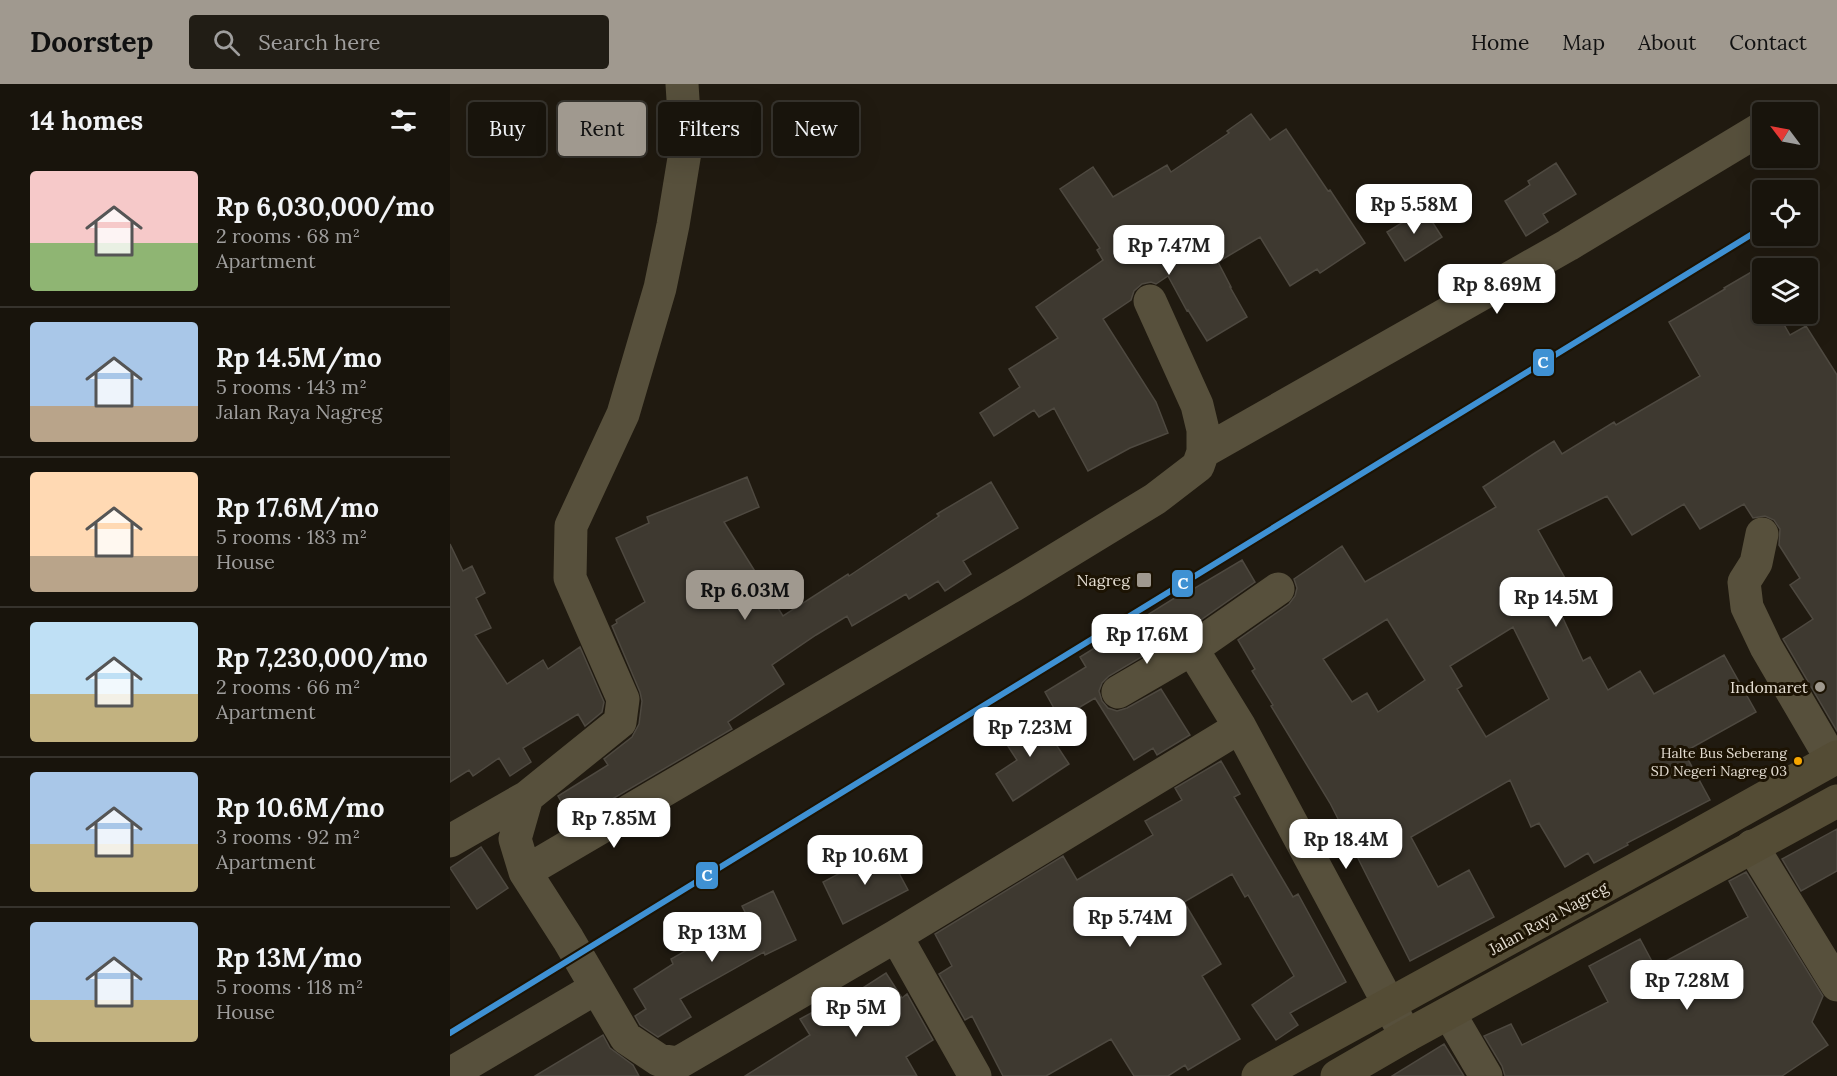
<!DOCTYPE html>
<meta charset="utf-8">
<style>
:root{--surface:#18140c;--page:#211d15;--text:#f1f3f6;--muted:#9f9e9d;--line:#36332d;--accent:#a0998f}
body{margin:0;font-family:Lora,serif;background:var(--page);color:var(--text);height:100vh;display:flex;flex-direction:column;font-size:22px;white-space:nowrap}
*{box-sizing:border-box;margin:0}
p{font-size:20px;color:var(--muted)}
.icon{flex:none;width:33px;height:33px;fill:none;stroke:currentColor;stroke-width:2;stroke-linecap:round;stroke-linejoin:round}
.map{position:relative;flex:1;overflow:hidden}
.sheet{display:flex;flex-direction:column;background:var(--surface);width:450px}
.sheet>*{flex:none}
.top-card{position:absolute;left:18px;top:18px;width:570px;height:54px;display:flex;gap:12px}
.needle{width:39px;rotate:302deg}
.fabs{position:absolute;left:1302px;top:18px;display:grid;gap:12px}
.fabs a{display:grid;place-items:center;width:66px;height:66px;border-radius:6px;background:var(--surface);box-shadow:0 6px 24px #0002,0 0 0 2px var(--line);font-size:30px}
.price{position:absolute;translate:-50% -51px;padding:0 14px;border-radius:12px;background:#fff;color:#222;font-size:20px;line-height:39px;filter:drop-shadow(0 2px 3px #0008)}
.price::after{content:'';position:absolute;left:50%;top:36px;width:18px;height:14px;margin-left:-9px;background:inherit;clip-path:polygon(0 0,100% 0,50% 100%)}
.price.current{background:var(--accent);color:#111}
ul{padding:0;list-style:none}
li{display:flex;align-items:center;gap:18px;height:150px;padding:0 30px}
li+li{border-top:2px solid var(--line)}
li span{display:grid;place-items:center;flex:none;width:168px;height:120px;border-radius:6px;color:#555}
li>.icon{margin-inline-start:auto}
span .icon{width:72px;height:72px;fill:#fffc;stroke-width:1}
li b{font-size:26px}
h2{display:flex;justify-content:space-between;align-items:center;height:72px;padding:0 30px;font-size:26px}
.chip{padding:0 21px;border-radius:6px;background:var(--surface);box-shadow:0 6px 24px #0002,0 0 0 2px var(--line);font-size:21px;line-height:54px}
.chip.current{background:var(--accent);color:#111}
header{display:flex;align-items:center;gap:36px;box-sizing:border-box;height:84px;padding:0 30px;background:var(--accent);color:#111}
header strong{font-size:28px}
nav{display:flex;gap:33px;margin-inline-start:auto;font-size:21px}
.search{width:420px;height:54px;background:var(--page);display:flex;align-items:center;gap:15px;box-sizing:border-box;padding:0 21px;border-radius:6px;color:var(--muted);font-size:22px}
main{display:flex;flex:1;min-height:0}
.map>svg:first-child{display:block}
.building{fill:#3e3930;stroke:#4e4940;stroke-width:1.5;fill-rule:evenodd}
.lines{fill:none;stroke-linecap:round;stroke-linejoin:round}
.street{stroke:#57503c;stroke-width:33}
.highway{stroke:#544c35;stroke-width:33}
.rail-1-casing{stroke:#1c1303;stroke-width:10}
.rail-1{stroke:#3f91d3;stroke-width:6}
.poi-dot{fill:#a0998f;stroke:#1c1303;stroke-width:2}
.bus-dot{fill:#f7a600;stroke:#1c1303;stroke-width:2}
.labels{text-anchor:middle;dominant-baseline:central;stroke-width:6;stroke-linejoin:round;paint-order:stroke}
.bus-label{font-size:14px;fill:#e5ded3;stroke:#1c1303;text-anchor:end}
.poi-label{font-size:16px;fill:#e5ded3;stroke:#1c1303;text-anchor:end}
.street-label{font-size:16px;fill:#e5ded3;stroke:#1c1303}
.line-badge{stroke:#1c1303;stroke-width:2}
.badge-label{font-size:16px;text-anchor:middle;font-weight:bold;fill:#fff}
</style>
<header>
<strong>Doorstep</strong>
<div class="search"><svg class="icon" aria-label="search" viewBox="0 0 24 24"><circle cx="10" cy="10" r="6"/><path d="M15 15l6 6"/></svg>Search here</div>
<nav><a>Home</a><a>Map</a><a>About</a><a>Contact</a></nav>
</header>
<main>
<section class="sheet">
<h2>14 homes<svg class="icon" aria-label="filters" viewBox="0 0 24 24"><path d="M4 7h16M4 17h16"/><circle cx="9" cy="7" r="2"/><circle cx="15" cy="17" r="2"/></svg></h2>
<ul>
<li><span style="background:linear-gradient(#f6c9c9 60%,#8fb573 0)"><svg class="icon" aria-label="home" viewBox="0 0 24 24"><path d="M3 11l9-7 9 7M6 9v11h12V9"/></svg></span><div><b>Rp 6,030,000/mo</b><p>2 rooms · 68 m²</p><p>Apartment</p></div></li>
<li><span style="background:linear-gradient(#a9c7e8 70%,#b9a48a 0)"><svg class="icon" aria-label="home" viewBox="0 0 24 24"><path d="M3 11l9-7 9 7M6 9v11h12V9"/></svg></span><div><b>Rp 14.5M/mo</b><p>5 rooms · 143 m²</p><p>Jalan Raya Nagreg</p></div></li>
<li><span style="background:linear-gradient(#ffd9b3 70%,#b9a48a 0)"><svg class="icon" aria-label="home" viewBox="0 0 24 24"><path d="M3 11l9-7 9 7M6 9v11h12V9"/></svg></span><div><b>Rp 17.6M/mo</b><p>5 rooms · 183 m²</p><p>House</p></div></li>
<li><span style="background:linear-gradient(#bfe0f5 60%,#c2b280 0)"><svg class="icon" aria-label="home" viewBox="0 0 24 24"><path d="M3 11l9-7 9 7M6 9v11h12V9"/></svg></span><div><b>Rp 7,230,000/mo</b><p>2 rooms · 66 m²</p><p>Apartment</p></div></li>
<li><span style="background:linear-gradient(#a9c7e8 60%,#c2b280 0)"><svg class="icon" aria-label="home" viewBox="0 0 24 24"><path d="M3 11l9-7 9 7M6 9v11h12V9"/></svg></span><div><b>Rp 10.6M/mo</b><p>3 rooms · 92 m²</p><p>Apartment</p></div></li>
<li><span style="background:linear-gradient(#a9c7e8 65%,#c2b280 0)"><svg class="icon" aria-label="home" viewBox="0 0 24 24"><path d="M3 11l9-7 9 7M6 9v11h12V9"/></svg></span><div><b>Rp 13M/mo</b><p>5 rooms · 118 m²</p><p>House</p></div></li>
</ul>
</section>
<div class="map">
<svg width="1387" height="992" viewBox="0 0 1387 992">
<rect width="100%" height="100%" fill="#201a10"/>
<path class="building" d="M801,30L820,56L836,45L878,107L880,106L915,159L870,189L867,185L840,202L810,153L768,178L781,203H780L797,233L757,257L738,226L737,227L718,192L706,200L701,198L692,200L684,207L681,216L653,235L706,318L718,349L680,364L638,387L604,324L589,333L584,326L544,352L530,329L570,303L559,285L608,254L586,223L653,176L647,166L650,164L610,105L643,83L663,113L717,81L721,88L779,49L777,47Z
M1106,79L1126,110L1093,130L1098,138L1076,152L1055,117L1080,101L1078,97Z
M974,125L992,153L955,177L937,148Z
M1303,187L1312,203V230H1328L1340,251L1356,242L1387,291V647L1333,555L1363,535L1340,501L1350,494L1329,461L1330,445L1324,436L1315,432L1303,434L1294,420L1250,445L1234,420L1182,451L1157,412L1088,446L1120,503L1103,513L1133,577L1140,573L1158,606L1190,587L1204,610L1274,571L1306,628L1234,668L1260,716L1177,759L1178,761L1144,779L1138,769L1115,783L1089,739L1081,743L1060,696L961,753L988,803L1019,786L1044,833L960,877L880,719L821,622L823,621L802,587L805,585L788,556L839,520L845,512L847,504L844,495L892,462L915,498L1046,423L1033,403L1085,369L1104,357L1112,370L1164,338L1166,341L1250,292L1219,238L1275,205L1274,204ZM937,535L975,596L928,628L917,609L902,618L873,575ZM1063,543L1099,615L1036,653L1007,605L1012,602L1000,582Z
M297,393L309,423L274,438L333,532L398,490L399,492L489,432L487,430L541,398L568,444L513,477L521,490L495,507L488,497L459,515L456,510L402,542L397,532L366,551L322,581L334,600L278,638L282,645L123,738L108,712L158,681L154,675L182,653L189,640L192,617L190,608L162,542L167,539L166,536L195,518L166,454L199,439L197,433Z
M0,460L13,487L22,482L35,509L26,514L41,544L25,551L57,600L93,576L98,585L130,563L154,618L152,628L135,642L128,630L73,664L81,678L60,692L49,674L23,692L19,686L0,698Z
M792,476L805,498L732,549L659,592L652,599L649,607L652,617L658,624L667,627L677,624L711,605L740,651L707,671L703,664L684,676L645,614L610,635L595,608L636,583L630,573L734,508L735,510Z
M586,630L619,680L563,717L546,690L567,676L552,653Z
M771,677L790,710L784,713L843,813L848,810L896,898L840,929L848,941L826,956L802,921L844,892L798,811L795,813L782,790L734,818L771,880L752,892L790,955L738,986L735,981L718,992H684L661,955L596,992H553L522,932L515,936L489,890L502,882L485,850L613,772L627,796L703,751L695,737L732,716L725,704Z
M1387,745V787L1351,807L1332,775Z
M31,763L58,804L27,825L0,784Z
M436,765L458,806L393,840L373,798Z
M1296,788L1373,912L1362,938L1378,961L1332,992H1055L1052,982L1034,952L1061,940L1072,961L1158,918L1139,882L1190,855L1205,883L1298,833L1279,797Z
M323,807L346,856L315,871L314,868L230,915L241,933L208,953L190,941L185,932L196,925L184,905L223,880L221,875L297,832L292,822Z
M436,889L452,914L457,910L483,956L456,973L467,992H295L360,951L350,935L374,922L377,927Z
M153,951L160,964L183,981L189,992H85Z
M994,960L1014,992H942Z"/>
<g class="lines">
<path class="street" d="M232,0L236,62L223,141L210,204L173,330L121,442L120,494L173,615L170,638L77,713L65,755L75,788L118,855L176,954L209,976L228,979L446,852L790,643
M753,368L1118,161L1312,44
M1312,450L1306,479L1294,498L1297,523L1316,563L1382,676
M742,565L790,643L956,952
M668,608L742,565L828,505
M0,757L77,713
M1302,762L1387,901
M75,788L564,501L705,415L748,382L753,368V346L747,321L700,217
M446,852L525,992
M999,929L1036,992
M0,990L146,904"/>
<path class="highway" d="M808,992L1228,762L1387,673
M887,992L956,952L1387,717"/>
<defs>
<path id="rail-1" d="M0,949L1312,144"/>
</defs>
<use href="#rail-1" class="rail-1-casing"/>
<use href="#rail-1" class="rail-1"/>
</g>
<g class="poi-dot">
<rect x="686" y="488" width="16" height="16" rx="3"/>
<circle cx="1370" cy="603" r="6"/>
</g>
<circle class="bus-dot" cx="1348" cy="677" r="5"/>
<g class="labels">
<g class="bus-label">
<text x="1337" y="669">Halte Bus Seberang<tspan x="1337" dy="18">SD Negeri Nagreg 03</tspan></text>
</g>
<g class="poi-label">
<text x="680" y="496">Nagreg</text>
<text x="1358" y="603">Indomaret</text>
</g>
<g class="street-label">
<text transform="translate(1098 834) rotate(-29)">Jalan Raya Nagreg</text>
</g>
</g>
<g class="line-badge">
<rect x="1082" y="264" width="23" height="29" rx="6" fill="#3f91d3"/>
<rect x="721" y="485" width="23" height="29" rx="6" fill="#3f91d3"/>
<rect x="245" y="777" width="24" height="29" rx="6" fill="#3f91d3"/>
</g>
<g class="badge-label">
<text x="1093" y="284">C</text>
<text x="733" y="505">C</text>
<text x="257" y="797">C</text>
</g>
</svg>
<div class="fabs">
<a><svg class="needle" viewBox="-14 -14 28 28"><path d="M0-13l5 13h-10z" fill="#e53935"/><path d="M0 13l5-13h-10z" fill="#9f9e9d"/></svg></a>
<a><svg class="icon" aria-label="locate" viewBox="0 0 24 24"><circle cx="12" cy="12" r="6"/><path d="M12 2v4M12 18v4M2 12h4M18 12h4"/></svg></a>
<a><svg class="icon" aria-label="layers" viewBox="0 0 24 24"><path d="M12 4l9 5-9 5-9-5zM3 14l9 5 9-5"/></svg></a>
</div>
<b class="price" style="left:964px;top:151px">Rp 5.58M</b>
<b class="price" style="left:719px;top:192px">Rp 7.47M</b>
<b class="price" style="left:1047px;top:231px">Rp 8.69M</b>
<b class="price current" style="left:295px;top:537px">Rp 6.03M</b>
<b class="price" style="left:1106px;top:544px">Rp 14.5M</b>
<b class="price" style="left:697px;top:581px">Rp 17.6M</b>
<b class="price" style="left:580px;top:674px">Rp 7.23M</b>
<b class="price" style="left:164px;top:765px">Rp 7.85M</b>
<b class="price" style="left:896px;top:786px">Rp 18.4M</b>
<b class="price" style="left:415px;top:802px">Rp 10.6M</b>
<b class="price" style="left:680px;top:864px">Rp 5.74M</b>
<b class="price" style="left:262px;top:879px">Rp 13M</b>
<b class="price" style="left:1237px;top:927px">Rp 7.28M</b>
<b class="price" style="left:406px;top:954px">Rp 5M</b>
<div class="top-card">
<a class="chip">Buy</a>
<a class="chip current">Rent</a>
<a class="chip">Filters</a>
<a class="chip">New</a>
</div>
</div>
</main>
